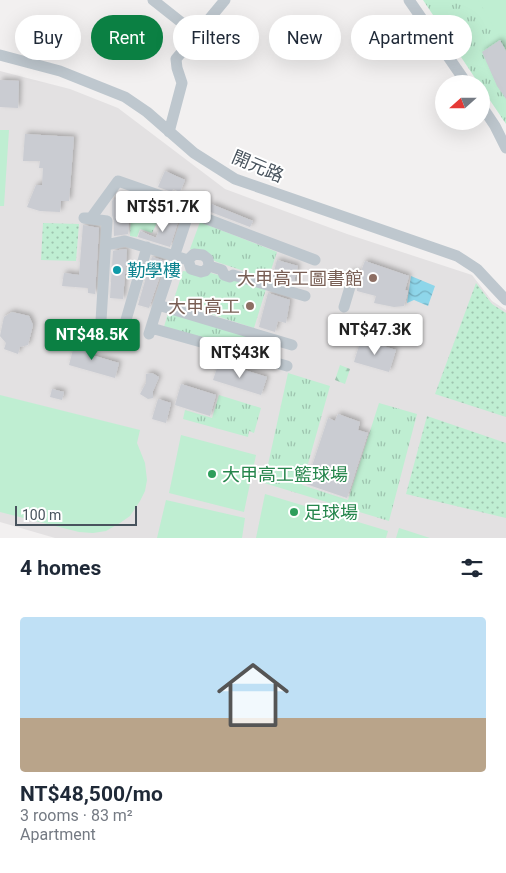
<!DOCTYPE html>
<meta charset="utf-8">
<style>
:root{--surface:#fff;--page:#f2f2f3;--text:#1f2937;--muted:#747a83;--line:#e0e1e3;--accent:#0b8043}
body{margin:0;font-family:Roboto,"Noto Sans TC",sans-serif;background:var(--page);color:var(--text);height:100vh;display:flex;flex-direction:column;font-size:19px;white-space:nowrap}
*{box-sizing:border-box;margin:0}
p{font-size:16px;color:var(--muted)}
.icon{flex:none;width:28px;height:28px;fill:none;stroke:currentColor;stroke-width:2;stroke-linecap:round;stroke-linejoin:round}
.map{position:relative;height:538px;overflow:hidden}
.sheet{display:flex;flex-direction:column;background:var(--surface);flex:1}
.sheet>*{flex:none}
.top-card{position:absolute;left:15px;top:15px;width:476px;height:45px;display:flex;gap:10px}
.needle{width:32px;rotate:249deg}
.tools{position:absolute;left:435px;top:75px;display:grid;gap:10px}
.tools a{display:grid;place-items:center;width:55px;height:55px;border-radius:50%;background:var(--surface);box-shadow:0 5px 20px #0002;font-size:25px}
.scale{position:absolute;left:15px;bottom:12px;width:122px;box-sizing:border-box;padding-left:5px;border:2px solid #48535d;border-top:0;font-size:14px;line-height:18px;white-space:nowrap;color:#48535d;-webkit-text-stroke:4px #fff;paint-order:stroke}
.price{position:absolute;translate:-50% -42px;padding:0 11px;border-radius:5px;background:#fff;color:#222;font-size:16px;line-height:32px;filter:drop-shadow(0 1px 2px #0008)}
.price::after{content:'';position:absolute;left:50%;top:30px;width:15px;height:11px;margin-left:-8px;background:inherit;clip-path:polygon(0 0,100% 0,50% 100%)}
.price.active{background:var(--accent);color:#fff}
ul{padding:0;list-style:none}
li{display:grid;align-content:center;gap:10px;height:265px;padding:0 20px}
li+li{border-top:1px solid var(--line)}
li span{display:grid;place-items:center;height:155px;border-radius:5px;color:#555}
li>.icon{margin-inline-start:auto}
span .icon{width:90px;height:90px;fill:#fffc;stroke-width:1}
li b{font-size:21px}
h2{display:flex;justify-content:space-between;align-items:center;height:60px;padding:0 20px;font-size:21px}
.chip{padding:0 18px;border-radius:22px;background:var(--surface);box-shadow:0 5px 20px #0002;font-size:18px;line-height:45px}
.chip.active{background:var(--accent);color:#fff}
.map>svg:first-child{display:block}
.education{fill:#e3e1e2}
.grass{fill:url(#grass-tufts)}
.forest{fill:url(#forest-firs)}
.garden{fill:url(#garden-dots)}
.pitch{fill:#bfeed2}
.water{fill:url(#water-waves)}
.building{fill:#caccd2;filter:url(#shadow)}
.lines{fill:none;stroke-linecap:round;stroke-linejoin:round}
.minor{stroke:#bec7ce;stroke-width:11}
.culture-dot{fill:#0f9aa8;stroke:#fff;stroke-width:2}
.education-dot{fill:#8d6e63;stroke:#fff;stroke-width:2}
.leisure-dot{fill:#2e9e5b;stroke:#fff;stroke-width:2}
.labels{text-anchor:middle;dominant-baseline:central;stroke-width:4;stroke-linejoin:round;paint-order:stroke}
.street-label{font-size:18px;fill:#48535d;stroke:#fff}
.culture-label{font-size:18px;fill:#0d838f;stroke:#fff;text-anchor:start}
.education-label{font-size:18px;fill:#785e54;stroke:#fff;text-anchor:end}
.leisure-label{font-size:18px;fill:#27864d;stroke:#fff;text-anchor:start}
</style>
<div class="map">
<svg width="506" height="538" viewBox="0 0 506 538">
<defs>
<pattern id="grass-tufts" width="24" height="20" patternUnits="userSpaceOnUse" patternTransform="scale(1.25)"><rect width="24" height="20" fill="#bfeed2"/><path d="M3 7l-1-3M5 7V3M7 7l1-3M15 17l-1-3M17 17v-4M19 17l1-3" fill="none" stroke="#9dc3ae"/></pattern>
<pattern id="forest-firs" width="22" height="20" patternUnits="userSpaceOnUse" patternTransform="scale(1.25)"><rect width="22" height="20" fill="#bfeed2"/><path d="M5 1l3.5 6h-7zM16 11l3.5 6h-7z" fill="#9dc3ae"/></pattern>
<pattern id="garden-dots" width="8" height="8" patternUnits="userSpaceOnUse" patternTransform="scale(1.25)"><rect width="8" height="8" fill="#bfeed2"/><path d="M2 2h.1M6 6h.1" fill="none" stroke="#9dc3ae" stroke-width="1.8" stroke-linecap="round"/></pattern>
<pattern id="water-waves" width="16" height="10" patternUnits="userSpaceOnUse" patternTransform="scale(1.25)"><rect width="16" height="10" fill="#8ed6ea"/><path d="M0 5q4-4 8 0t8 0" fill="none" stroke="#76b0c1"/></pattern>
<filter id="shadow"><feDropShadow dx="2.5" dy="-2.5" stdDeviation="2.5" flood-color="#0004"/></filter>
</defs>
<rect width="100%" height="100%" fill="#f2f0f0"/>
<path class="education" d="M0,71L70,89L118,108L225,189L347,234L472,275L492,301L506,310V538H55L0,522Z"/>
<path class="grass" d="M423,0H506V124L481,87V84H479Z
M132,191L165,206L152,233L140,229L137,237L130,236Z
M200,222L277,252L268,279L217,262L190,249Z
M183,271L211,273L266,289L254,328L173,302Z
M169,310L276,341L270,361L163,330Z
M288,373L330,386L302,485L348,500L379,403L417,414L389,521L264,483Z
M219,395L261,408L254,433L249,431L248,437L183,419L185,410L212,418Z"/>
<path class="forest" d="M340,365L350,369L345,384L335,380Z"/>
<path class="garden" d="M43,223L79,224L76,261L41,260Z
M476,283L492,304L506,313V417L435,394Z
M427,416L506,443V518L406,494Z"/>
<path class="pitch" d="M478,0H506V48Z
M0,130H9L4,206H0Z
M0,395L140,430L137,443L145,463L147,480L145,491L140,501L130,516L120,523L106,531L93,533L79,532L0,512Z
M181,435L256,455L244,512L169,493Z
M265,494L388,531L386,538H256Z
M166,500L245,518L242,538H157Z
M399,528L430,538H396Z"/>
<path class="water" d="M411,276L435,286L428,306L414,300L407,303Z"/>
<path class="building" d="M500,40L506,51V99L497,86L482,52Z
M0,80L19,81L18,108L0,107Z
M25,134L74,137L69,201H61L60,212L40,211L27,207L36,185H42L43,168H39L40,161H23Z
M165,171L185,180L180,192L173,189L172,192L158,187Z
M114,199L130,200L128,234L114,236V221L112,215V201Z
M211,204L253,221L250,227L208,211Z
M163,218L178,222L170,247L138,237L140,231L156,238Z
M83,225L99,228L95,294L88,293V288L62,286L64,273L79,275Z
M125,249L127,250L123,299L110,298L113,251Z
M152,257L165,261L149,308L138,305Z
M277,260L298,266L294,281L299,283L298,286L272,279Z
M365,261L409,276L405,290L408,291L404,306L394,307L374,303L376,296L357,291V281L349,278L351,271L360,274Z
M268,293L290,300L286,323L278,321L275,332L259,327Z
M12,312L29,316L33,325L28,345L20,347L18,354L4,349L6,343L0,336L4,317Z
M82,338L91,341L88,354L119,363L115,378L69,365L75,342L80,344Z
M361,339L396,350L389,372L354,362Z
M219,362L267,377L261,395L213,380Z
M152,373L159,377L153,391V398L148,399L140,394L146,383V374Z
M181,384L216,395L210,416L175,405Z
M52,389L64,392L62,400L50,397Z
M158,399L171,403L166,423L152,419Z
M338,414L360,422L358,430L368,433L347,498L306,484L328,418L335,421Z"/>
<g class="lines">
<path class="minor" d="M153,0L196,34
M409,0L467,84
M0,55L60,71L125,97L147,112L194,153L235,179L457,256L477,269L506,300
M481,105L495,126L506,148
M169,132L182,83L177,68L176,59L225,0
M186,211L315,260
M106,245L125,241L188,260L194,254L203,255L208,259L209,266L222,270L224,275L230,277L233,275L305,296
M188,260L191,269L201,272L205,271L209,266
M344,307L350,287
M101,321L107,221L84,218H91L118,181L184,204L186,221L158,305L292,345
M124,327L147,247
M151,328L287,366
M149,334L158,305"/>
</g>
<circle class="culture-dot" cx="117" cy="270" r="5"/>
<g class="education-dot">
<circle cx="373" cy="278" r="5"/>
<circle cx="250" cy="306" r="5"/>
</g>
<g class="leisure-dot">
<circle cx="212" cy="474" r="5"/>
<circle cx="294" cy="512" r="5"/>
</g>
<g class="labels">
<g class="street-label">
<text transform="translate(258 166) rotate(23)">開元路</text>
</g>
<g class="culture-label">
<text x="127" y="270">勤學樓</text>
</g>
<g class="education-label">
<text x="363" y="278">大甲高工圖書館</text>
<text x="240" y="306">大甲高工</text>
</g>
<g class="leisure-label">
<text x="222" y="474">大甲高工籃球場</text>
<text x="304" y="512">足球場</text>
</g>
</g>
</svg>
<div class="tools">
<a><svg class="needle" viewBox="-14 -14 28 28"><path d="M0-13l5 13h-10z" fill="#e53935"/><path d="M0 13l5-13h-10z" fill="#747a83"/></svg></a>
</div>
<div class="scale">100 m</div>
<b class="price" style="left:163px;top:233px">NT$51.7K</b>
<b class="price" style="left:375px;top:356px">NT$47.3K</b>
<b class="price active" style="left:92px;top:361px">NT$48.5K</b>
<b class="price" style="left:240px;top:379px">NT$43K</b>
<div class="top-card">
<a class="chip">Buy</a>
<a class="chip active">Rent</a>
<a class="chip">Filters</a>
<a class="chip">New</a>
<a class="chip">Apartment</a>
</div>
</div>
<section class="sheet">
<h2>4 homes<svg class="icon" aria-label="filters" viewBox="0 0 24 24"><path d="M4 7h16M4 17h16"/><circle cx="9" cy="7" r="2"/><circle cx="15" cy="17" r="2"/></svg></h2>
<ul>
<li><span style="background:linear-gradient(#bfe0f5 65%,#b9a48a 0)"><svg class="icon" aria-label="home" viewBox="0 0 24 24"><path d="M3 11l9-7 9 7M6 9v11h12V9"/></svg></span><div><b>NT$48,500/mo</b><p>3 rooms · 83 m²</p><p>Apartment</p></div></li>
</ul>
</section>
